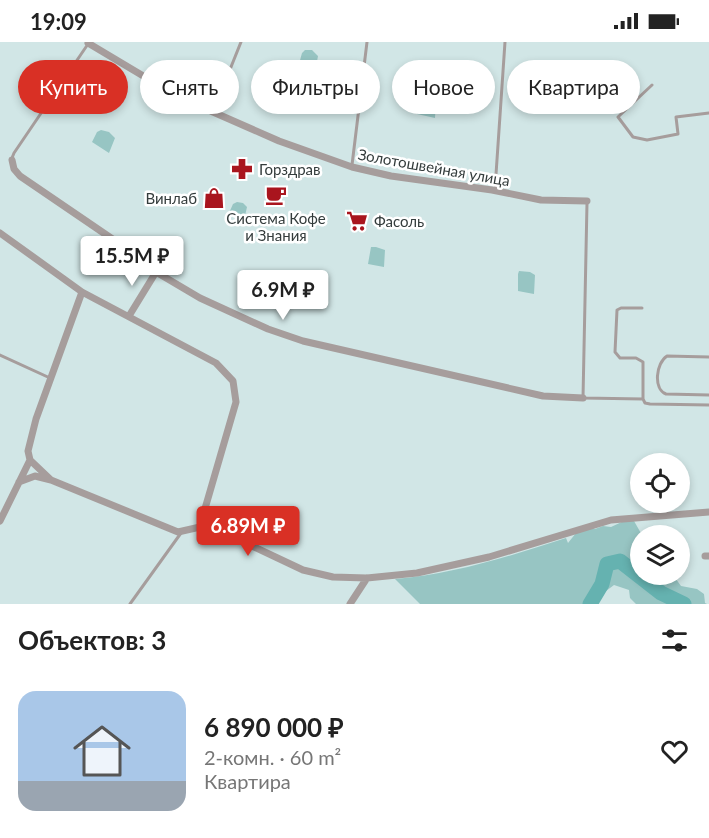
<!DOCTYPE html>
<html lang="ru">
<meta charset="utf-8">
<style>
:root{--surface:#fff;--page:#f2f2f2;--text:#222;--muted:#767676;--accent:#d93025}
body{margin:0;font-family:Lato,sans-serif;background:var(--page);color:var(--text);height:100vh;display:flex;flex-direction:column;font-size:22px;white-space:nowrap}
*{box-sizing:border-box;margin:0}
p{font-size:20px;color:var(--muted)}
.icon{flex:none;width:33px;height:33px;fill:none;stroke:currentColor;stroke-width:2;stroke-linecap:round;stroke-linejoin:round}
.map{position:relative;height:562px;overflow:hidden}
.details{display:flex;flex-direction:column;background:var(--surface);flex:1}
.details>*{flex:none}
.guide{position:absolute;left:18px;top:18px;width:674px;height:54px;display:flex;gap:12px}
.tools{position:absolute;left:630px;top:411px;display:grid;gap:12px}
.tools a{display:grid;place-items:center;width:60px;height:60px;border-radius:50%;background:var(--surface);box-shadow:0 3px 9px #0003;font-size:30px}
.price{position:absolute;translate:-50% -51px;padding:0 14px;border-radius:6px;background:#fff;color:#222;font-size:20px;line-height:39px;filter:drop-shadow(0 2px 3px #0008)}
.price::after{content:'';position:absolute;left:50%;top:36px;width:18px;height:14px;margin-left:-9px;background:inherit;clip-path:polygon(0 0,100% 0,50% 100%)}
.price.selected{background:var(--accent);color:#fff}
ul{padding:0;list-style:none}
li{display:flex;align-items:center;gap:18px;height:150px;padding:0 18px}
li span{display:grid;place-items:center;flex:none;width:168px;height:120px;border-radius:18px;color:#555}
li>.icon{margin-inline-start:auto}
span .icon{width:72px;height:72px;fill:#fffc;stroke-width:1}
li b{font-size:26px}
h2{display:flex;justify-content:space-between;align-items:center;height:72px;padding:0 18px;font-size:26px}
.tag{padding:0 21px;border-radius:27px;background:var(--surface);box-shadow:0 3px 9px #0003;font-size:21px;line-height:54px}
.tag.selected{background:var(--accent);color:#fff}
.status{display:flex;justify-content:space-between;align-items:center;height:42px;padding:0 30px;background:var(--surface);direction:ltr}
.status svg{height:16px;fill:currentColor}
.map>svg:first-child{display:block}
.green{fill:#97c5c3}
.lines{fill:none;stroke-linecap:round;stroke-linejoin:round}
.river{stroke:#65b2b0;stroke-width:15}
.service{stroke:#a69d9c;stroke-width:3}
.minor{stroke:#a69d9c;stroke-width:7}
.labels{text-anchor:middle;dominant-baseline:central;stroke-width:5;stroke-linejoin:round;paint-order:stroke}
.street-label{font-size:15px;fill:#343c3c;stroke:#fff}
.poi-label{font-size:15px;fill:#343c3c;stroke:#fff;text-anchor:start}
</style>
<div class="status"><b>19:09</b><svg viewBox="0 0 49 12"><path d="M0 12V9h3v3zM5 12V6h3v6zM10 12V3h3v9zM15 12V0h3v12zM26 1h20v11H26zM47 4h2v5h-2z"/></svg></div>
<div class="map">
<svg width="709" height="562" viewBox="0 0 709 562">
<rect width="100%" height="100%" fill="#d1e6e6"/>
<path class="green" d="M305,8H312L318,14L315,30L299,22L302,11Z
M421,33L434,35L437,38L435,76L417,72L420,47L419,36Z
M101,88L109,90L115,96L109,111L92,100L97,90Z
M237,160L243,161L247,165L244,178L229,171L233,162Z
M371,205H376L385,208L384,225L368,222Z
M519,229L530,230L535,233L534,252L518,249V232Z
M626,478L634,479L642,493L640,494V532L673,533L681,544L697,547L704,552L705,561L707,562H636L630,556L629,548L614,543L602,552L598,562H420L395,537C455,532 510,514 566,496L568,501L576,491L588,484L595,487L603,484L611,485Z"/>
<g class="lines">
<path class="river" d="M590,562L602,542L607,522L620,519L661,551L684,562"/>
<path class="service" d="M652,43L618,75L633,95L647,98L678,92L676,75L709,71
M213,70L241,0
M12,116L14,111L88,2
M352,123L367,0
M495,147L505,0
M587,161L583,356L643,357V320L636,316H620L615,310L617,268L621,266H642
M0,313L50,336
M709,315L667,314C656,321 653,347 666,352L709,353
M643,357L645,361L650,362L709,363
M130,562L181,491"/>
<path class="minor" d="M88,1L155,41L213,70L279,99L352,125L391,134L492,148L541,158L587,159
M12,118L14,127L20,134L133,211L156,230L200,256L268,287L303,299L543,354L583,356
M0,191L82,250L216,321L233,339L236,360L204,470L216,487L303,528L333,535L367,536L417,531L489,515L611,478L709,470
M82,250L36,377L28,409L30,418L51,438L178,490L200,485L204,470
M129,274L156,230
M19,440L35,434L51,438
M0,479L30,418
M705,514H709
M350,562L367,536"/>
</g>
<defs>
<symbol id="pharmacy-bare" viewBox="-9 -9 18 18"><path d="M-2-6h4v4h4v4h-4v4h-4v-4h-4v-4h4Z" fill="#a9151e" stroke="#fff" stroke-width="2.5" paint-order="stroke"/></symbol>
<symbol id="cafe-bare" viewBox="-9 -9 18 18"><path d="M-5.5-4.5H6V0H3Q3 3.5 0 3.5H-2.5Q-5.5 3.5-5.5 0ZM3-3.2v2h1.7v-2ZM-6 4.5H4V6H-6Z" fill="#a9151e" stroke="#fff" stroke-width="2.5" paint-order="stroke"/></symbol>
<symbol id="shop-bare" viewBox="-9 -9 18 18"><path d="M-5-2.5h2.3a2.7 3.5 0 0 1 5.4 0H5L5.5 6h-11ZM-1.5-2.5h3a1.5 2.3 0 0 0-3 0Z" fill="#a9151e" stroke="#fff" stroke-width="2.5" paint-order="stroke"/></symbol>
<symbol id="supermarket-bare" viewBox="-9 -9 18 18"><path d="M-6-5.5h2.5l.6 2H6L4.5 2H-2.5L-4.4-4H-6ZM-1.5 3.2a1.3 1.3 0 1 0 .1 0ZM3 3.2a1.3 1.3 0 1 0 .1 0Z" fill="#a9151e" stroke="#fff" stroke-width="2.5" paint-order="stroke"/></symbol>
</defs>
<g fill-rule="evenodd">
<use href="#pharmacy-bare" x="227" y="112" width="30" height="30"/>
<use href="#cafe-bare" x="261" y="138" width="30" height="30"/>
<use href="#shop-bare" x="199" y="141" width="30" height="30"/>
<use href="#supermarket-bare" x="342" y="164" width="30" height="30"/>
</g>
<g class="labels">
<g class="street-label">
<text transform="translate(434 125) rotate(10)">Золотошвейная улица</text>
</g>
<g class="poi-label">
<text x="259" y="127">Горздрав</text>
<text x="197" y="156" text-anchor="end">Винлаб</text>
<text x="276" y="176" text-anchor="middle">Система Кофе<tspan x="276" dy="17">и Знания</tspan></text>
<text x="374" y="179">Фасоль</text>
</g>
</g>
</svg>
<div class="tools">
<a><svg class="icon" aria-label="locate" viewBox="0 0 24 24"><circle cx="12" cy="12" r="6"/><path d="M12 2v4M12 18v4M2 12h4M18 12h4"/></svg></a>
<a><svg class="icon" aria-label="layers" viewBox="0 0 24 24"><path d="M12 4l9 5-9 5-9-5zM3 14l9 5 9-5"/></svg></a>
</div>
<b class="price" style="left:132px;top:245px">15.5M ₽</b>
<b class="price" style="left:283px;top:279px">6.9M ₽</b>
<b class="price selected" style="left:248px;top:515px">6.89M ₽</b>
<div class="guide">
<a class="tag selected">Купить</a>
<a class="tag">Снять</a>
<a class="tag">Фильтры</a>
<a class="tag">Новое</a>
<a class="tag">Квартира</a>
</div>
</div>
<section class="details">
<h2>Объектов: 3<svg class="icon" aria-label="filters" viewBox="0 0 24 24"><path d="M4 7h16M4 17h16"/><circle cx="9" cy="7" r="2"/><circle cx="15" cy="17" r="2"/></svg></h2>
<ul>
<li><span style="background:linear-gradient(#a9c7e8 75%,#9aa5b1 0)"><svg class="icon" aria-label="home" viewBox="0 0 24 24"><path d="M3 11l9-7 9 7M6 9v11h12V9"/></svg></span><div><b>6 890 000 ₽</b><p>2-комн. · 60 m²</p><p>Квартира</p></div><svg class="icon" aria-label="heart" viewBox="0 0 24 24"><path d="M12 20l-8-8c-3-5 5-10 8-4 3-6 11-1 8 4z"/></svg></li>
</ul>
</section>
